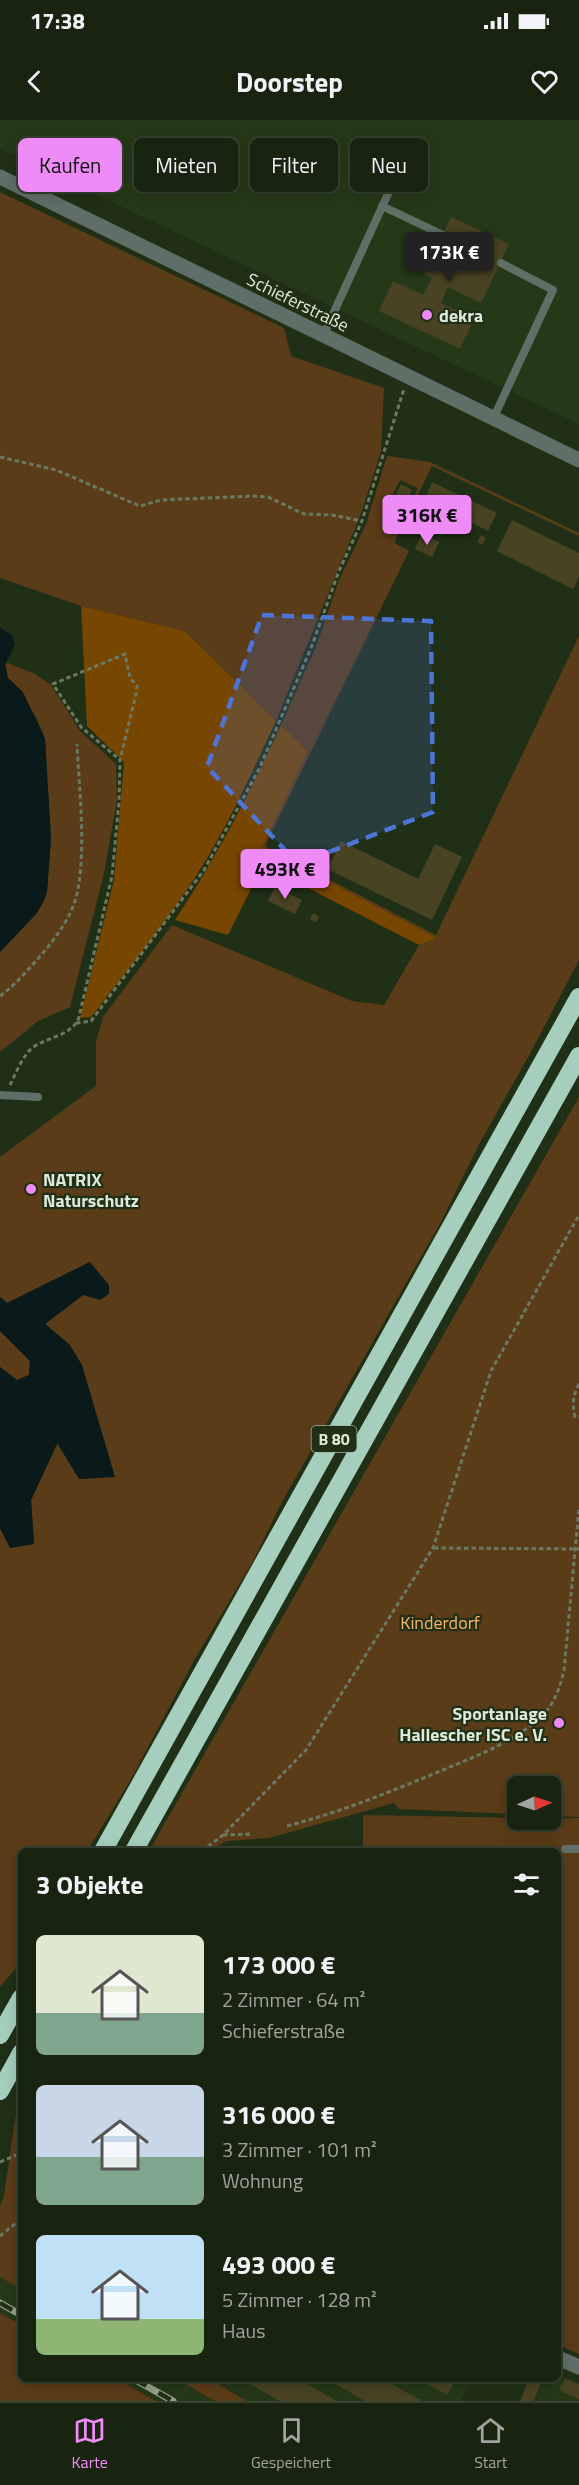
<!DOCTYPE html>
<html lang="de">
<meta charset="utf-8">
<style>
:root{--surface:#182410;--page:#212c19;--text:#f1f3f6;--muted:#9fa49f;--line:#364130;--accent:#ef8bf7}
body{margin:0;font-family:"Titillium Web",sans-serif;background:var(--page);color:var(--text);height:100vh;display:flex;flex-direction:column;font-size:22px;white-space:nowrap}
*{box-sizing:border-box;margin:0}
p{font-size:20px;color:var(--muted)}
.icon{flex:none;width:33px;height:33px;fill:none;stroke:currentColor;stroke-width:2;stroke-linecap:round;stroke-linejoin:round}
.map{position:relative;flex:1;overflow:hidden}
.sheet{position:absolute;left:18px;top:1728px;width:543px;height:534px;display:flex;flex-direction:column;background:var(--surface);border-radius:9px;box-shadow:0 3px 15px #0003,0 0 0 2px var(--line)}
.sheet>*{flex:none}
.hud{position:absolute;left:18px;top:18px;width:543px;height:54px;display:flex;gap:12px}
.needle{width:39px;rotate:87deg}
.tools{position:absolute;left:507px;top:1656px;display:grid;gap:12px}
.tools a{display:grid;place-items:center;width:54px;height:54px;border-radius:9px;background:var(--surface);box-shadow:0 3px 15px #0003,0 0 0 2px var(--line);font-size:30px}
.price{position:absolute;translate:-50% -51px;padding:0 14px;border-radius:6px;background:var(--accent);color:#111;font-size:20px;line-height:39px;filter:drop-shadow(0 2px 3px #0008)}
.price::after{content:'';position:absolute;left:50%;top:36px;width:18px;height:14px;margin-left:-9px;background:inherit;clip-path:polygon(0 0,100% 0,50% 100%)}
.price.active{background:#222;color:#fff}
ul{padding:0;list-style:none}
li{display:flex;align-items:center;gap:18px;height:150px;padding:0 18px}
li span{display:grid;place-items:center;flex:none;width:168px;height:120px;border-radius:9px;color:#555}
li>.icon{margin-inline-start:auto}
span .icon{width:72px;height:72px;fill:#fffc;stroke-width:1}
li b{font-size:26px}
h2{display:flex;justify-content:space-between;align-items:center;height:72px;padding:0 18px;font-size:26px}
.chip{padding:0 21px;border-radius:9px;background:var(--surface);box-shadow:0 3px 15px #0003,0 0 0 2px var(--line);font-size:21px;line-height:54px}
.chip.active{background:var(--accent);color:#111}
.status{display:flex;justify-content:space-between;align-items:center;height:42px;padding:0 30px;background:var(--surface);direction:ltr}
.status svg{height:16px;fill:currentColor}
header{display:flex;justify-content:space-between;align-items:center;height:78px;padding:0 18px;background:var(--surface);font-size:27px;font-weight:700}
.dock{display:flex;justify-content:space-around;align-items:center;height:84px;border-top:2px solid var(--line);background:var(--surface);font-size:16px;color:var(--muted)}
.dock a{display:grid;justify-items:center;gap:3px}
.dock .active{color:var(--accent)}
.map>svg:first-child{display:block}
.built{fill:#253918}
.green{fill:#5b3c19;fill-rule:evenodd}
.forest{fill:#774600}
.water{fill:#0a191a}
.building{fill:#494323}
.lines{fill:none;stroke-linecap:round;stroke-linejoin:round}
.path{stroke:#6b7962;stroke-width:3;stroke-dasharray:4.5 3;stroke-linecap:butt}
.lane{stroke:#5f6f68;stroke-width:8}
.street{stroke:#5f6f68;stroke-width:15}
.highway{stroke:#a5cebd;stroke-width:18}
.rail-casing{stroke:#93a08b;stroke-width:7}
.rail{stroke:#203016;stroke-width:4.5;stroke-dasharray:14;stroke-linecap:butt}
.marked{fill:#4d75d8;fill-opacity:0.2;stroke:#4d75d8;stroke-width:4.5;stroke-dasharray:12 8;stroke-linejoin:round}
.poi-dot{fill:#ef8bf7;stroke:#203016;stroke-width:2}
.labels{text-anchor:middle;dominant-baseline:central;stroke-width:4.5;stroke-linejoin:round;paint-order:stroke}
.shield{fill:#203016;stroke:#a5b29e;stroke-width:1.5}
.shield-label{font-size:16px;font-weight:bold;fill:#dee9d8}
.street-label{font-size:18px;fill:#dee9d8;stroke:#203016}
.poi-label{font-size:18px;font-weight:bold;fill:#dee9d8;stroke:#203016;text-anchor:start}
.park-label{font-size:18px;fill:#fcb263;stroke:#203016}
</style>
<div class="status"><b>17:38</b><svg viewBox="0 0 49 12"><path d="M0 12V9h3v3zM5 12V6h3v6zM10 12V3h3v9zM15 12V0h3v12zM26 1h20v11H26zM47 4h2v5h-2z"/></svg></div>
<header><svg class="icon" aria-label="back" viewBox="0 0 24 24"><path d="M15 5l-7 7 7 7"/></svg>Doorstep<svg class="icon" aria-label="heart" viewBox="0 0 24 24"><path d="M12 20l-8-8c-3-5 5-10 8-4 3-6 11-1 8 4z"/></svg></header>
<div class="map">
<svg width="579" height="2281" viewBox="0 0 579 2281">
<rect width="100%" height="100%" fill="#203016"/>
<path class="built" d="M0,0H579V304L0,29Z
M0,2157L21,2169V2205L0,2193Z
M558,2258L579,2267V2281H535L544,2259Z
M117,2259H177L215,2281H156Z
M209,2259H473L460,2281H247Z"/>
<path class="green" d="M0,72L284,208L291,236L384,268L381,331L361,394L276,601L185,511L81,486L0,458Z
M387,336L430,342L579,413V416L432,346L394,423L409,431L265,726L436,815L579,516V840L531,932L478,1026L442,1100L283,1380L252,1443L196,1537L130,1661L87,1731H21V1842L0,1867V1408L10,1428L34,1424L31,1380L58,1323L70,1225L45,1204L83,1175L90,1142L7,1183L0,1177V1037L96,966V921L103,897L172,805L352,881L384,885L419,825L437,818L261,727L308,631L281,605L317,524L339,460L366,404ZM400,360L418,368L408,389L390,380Z
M5,542L35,554L51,565L80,611L116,644L117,680L104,753L70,887L38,901L0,932V832L37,793L47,772L51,718L45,619C38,596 23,575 8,558Z
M579,977V1697L551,1696L550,1666H518L517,1694L399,1689L394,1683L269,1718L227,1721L209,1731H149Z
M0,1211L30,1241L29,1255L17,1260L0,1247Z
M363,1695L517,1698L518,1700L579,1698V2234L558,2225V1731H363Z
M21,1973V2169L0,2157V2086L4,2075L18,1980Z
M0,2193L21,2205V2259H117L156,2281H0Z
M177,2259H209L247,2281H215Z"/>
<path class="forest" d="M81,486L185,511L276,601C253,650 231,699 203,745C170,798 129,848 91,897L80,898L114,760L124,642L87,606Z
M281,605L308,631L262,727L437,818L419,825L263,745L228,815L175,800C216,738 250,673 281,605Z"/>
<path class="water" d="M0,508L12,515L15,525L5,545L8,558L23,572L45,619L51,718L47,772L44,781L37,793L0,832Z
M90,1142L109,1165V1174L100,1180L83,1175L45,1204L70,1225L82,1245L115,1357L79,1359L57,1323L31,1380L34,1424L10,1428L0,1408V1247L17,1260L29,1255L30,1241L0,1211V1177L7,1183Z"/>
<path class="building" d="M451,97L509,124L481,183L448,167L441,183L474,199L460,229L379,191L393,161L423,175L432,158L424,155Z
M432,362L497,393L488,411L425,379Z
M401,364L412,370L405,385L394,379Z
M512,400L579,433V457L573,469L497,431Z
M422,414L439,422L432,437L415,429Z
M481,415L486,418L482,425L477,422Z
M341,721L418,759L435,724L462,737L432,800L327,749Z
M275,767L302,780L295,794L268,781Z
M313,793L319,797L316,803L310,799Z
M565,2258L579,2264V2279L559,2270Z
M241,2259H298L337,2281H280Z
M327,2259H383L422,2281H365Z
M419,2259H456L447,2275Z
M529,2259H543L534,2281H520Z"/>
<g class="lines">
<path class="path" d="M0,337L56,350L140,386L161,380L254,376L268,377L304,394L332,395L362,401
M0,876C14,866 25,853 36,841C51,824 66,805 74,784C88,745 79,667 77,624
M76,903L91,901L204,750L259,649L311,528L339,451L362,401L404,269
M10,965C16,953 22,937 32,928C46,917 73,916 79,897L112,756L119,682L120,640L136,574L137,566L130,558L125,534L53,564L81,607L120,640
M579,1264C573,1275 572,1284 575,1297H579
M434,1428L579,1429
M287,1706C341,1692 392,1671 443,1650C476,1636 512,1623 540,1598C554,1585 560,1568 564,1550L579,1388
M223,1715L253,1714
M202,1731L223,1715L306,1630L433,1428L491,1251L579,1095
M0,2042L21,2033
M0,2116L21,2099"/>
<path class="lane" d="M382,86L443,115
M323,216L404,39
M494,297L553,170L501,143
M0,975L38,977
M565,1729H579"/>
<path class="street" d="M0,57L579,340
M558,2238L579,2247"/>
<path class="highway" d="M103,1731L579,877
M134,1731L579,936
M0,1915L21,1878
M0,1971L21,1933"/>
<defs>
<path id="rail" d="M0,2183L21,2195
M134,2259L173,2281"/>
</defs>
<use href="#rail" class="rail-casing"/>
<use href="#rail" class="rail"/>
</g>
<path class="marked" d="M262,495L431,501L433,692L298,744L207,647Z"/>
<g class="poi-dot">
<circle cx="427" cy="195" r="6"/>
<circle cx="31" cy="1069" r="6"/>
<circle cx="559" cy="1603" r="6"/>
</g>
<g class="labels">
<rect class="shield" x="311.5" y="1306" width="45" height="26" rx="4.5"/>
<g class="shield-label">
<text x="334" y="1319">B 80</text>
</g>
<g class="street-label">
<text transform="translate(298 182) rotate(26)">Schieferstraße</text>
</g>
<g class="poi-label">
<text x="439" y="195">dekra</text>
<text x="43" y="1059">NATRIX<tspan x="43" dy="21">Naturschutz</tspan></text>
<text x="547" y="1593" text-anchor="end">Sportanlage<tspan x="547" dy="21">Hallescher ISC e. V.</tspan></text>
</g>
<g class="park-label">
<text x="440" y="1502">Kinderdorf</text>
</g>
</g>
</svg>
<div class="tools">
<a><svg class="needle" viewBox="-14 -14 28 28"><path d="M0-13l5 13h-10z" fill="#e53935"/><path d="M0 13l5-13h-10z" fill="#9fa49f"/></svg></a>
</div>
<b class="price active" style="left:449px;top:163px">173K €</b>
<b class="price" style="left:427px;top:426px">316K €</b>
<b class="price" style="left:285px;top:780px">493K €</b>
<div class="hud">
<a class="chip active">Kaufen</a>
<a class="chip">Mieten</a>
<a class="chip">Filter</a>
<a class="chip">Neu</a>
</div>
<section class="sheet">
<h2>3 Objekte<svg class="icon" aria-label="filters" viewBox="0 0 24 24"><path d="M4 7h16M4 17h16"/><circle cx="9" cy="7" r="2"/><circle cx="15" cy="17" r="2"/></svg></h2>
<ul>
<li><span style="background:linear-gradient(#dfe7d0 65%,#7fa58c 0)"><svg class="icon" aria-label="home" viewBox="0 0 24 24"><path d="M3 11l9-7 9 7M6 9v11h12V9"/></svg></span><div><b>173 000 €</b><p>2 Zimmer · 64 m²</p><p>Schieferstraße</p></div></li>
<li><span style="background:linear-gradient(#c9d6e8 60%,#7fa58c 0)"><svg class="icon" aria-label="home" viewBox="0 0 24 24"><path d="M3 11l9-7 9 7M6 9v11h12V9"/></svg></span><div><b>316 000 €</b><p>3 Zimmer · 101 m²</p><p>Wohnung</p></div></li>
<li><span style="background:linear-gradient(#bfe0f5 70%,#8fb573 0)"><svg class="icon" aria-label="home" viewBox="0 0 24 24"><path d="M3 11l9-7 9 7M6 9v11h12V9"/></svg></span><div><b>493 000 €</b><p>5 Zimmer · 128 m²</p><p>Haus</p></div></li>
</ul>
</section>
</div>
<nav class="dock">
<a class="active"><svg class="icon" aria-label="map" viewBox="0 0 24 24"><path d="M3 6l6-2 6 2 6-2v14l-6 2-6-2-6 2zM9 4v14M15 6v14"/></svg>Karte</a>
<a><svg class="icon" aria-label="saved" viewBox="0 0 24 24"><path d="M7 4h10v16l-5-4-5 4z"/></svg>Gespeichert</a>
<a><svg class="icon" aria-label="home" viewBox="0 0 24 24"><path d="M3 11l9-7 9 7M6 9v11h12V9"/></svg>Start</a>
</nav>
